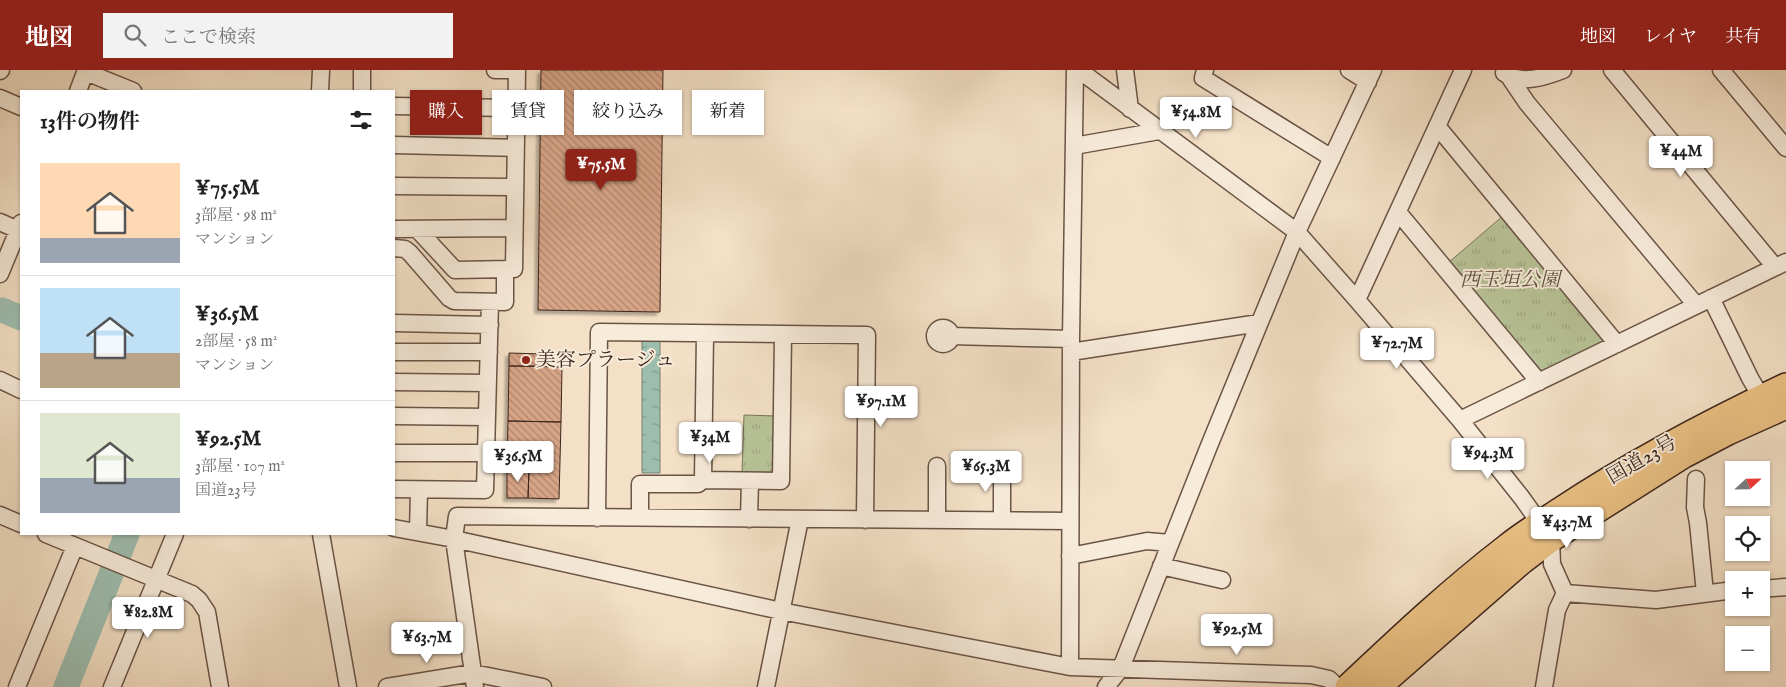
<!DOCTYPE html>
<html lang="ja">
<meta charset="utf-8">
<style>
:root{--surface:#fff;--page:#f2f2f2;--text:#222;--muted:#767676;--line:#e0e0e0;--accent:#8f2418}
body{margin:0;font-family:"IM FELL English","Noto Serif JP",serif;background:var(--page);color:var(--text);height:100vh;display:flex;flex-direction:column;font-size:19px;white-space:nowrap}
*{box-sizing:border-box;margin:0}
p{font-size:16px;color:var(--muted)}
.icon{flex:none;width:28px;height:28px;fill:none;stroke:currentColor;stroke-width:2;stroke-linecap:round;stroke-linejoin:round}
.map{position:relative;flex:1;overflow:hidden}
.panel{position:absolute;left:20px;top:20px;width:375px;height:445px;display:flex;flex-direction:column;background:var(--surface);border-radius:0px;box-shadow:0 1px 4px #0004}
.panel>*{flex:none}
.guide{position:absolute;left:410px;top:20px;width:475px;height:45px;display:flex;gap:10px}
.needle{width:32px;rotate:68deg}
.tools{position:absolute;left:1725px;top:391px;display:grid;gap:10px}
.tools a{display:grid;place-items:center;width:45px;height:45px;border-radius:0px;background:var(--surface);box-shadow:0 1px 4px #0004;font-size:25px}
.price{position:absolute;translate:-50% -42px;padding:0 11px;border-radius:5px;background:#fff;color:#222;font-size:16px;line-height:32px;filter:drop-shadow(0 1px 2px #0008)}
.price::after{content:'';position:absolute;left:50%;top:30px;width:15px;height:11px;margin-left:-8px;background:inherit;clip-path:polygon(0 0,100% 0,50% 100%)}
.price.on{background:var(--accent);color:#fff}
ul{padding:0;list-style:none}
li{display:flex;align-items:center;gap:15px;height:125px;padding:0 20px}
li+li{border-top:1px solid var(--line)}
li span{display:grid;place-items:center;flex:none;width:140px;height:100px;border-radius:0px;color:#555}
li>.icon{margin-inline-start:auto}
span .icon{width:60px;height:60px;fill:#fffc;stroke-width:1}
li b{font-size:21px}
h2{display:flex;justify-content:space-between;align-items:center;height:60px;padding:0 20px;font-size:21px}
.tag{padding:0 18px;border-radius:0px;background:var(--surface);box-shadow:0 1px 4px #0004;font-size:18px;line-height:45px}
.tag.on{background:var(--accent);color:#fff}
header{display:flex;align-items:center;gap:30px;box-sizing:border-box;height:70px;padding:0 25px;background:var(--accent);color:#fff}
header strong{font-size:24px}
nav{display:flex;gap:28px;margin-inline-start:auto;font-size:18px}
.search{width:350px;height:45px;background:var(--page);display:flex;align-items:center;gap:12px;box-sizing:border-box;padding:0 18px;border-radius:0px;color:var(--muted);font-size:19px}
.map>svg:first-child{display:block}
.park{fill:url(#park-tufts);stroke:#7a745a}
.water{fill:url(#water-ripples);stroke:#778174}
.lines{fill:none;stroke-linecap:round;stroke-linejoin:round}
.river{stroke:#9dbeaf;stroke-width:25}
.building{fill:url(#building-back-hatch);stroke:#3d261c;filter:url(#shadow)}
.minor-casing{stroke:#6a5446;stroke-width:19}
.highway-casing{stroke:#3d261c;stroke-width:28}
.minor{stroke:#f7ebda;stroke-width:16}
.highway{stroke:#eac083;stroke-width:25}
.poi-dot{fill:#8f2418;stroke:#f7ebda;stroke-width:2}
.labels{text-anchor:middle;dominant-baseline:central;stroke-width:4;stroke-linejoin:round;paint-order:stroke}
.park-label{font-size:20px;font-style:italic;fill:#5c4d3b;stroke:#f7ebda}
.poi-label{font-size:20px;fill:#3d261c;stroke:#f7ebda;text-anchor:start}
.street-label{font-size:20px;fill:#3d261c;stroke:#f7ebda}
</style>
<header>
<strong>地図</strong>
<div class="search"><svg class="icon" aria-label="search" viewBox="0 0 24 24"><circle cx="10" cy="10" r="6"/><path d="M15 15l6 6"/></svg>ここで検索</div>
<nav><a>地図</a><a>レイヤ</a><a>共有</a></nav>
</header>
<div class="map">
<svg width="1786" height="617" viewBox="0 0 1786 617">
<defs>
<pattern id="park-tufts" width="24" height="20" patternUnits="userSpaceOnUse" patternTransform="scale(1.25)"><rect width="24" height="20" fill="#b8c398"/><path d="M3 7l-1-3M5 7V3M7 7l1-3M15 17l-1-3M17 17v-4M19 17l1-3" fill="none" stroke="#9fa782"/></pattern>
<pattern id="water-ripples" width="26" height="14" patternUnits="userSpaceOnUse" patternTransform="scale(1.25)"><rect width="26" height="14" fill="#9dbeaf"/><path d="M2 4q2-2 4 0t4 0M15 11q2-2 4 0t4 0" fill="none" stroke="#819a8e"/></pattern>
<pattern id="building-back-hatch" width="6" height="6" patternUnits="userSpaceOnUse" patternTransform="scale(1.25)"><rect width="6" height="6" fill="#d8a486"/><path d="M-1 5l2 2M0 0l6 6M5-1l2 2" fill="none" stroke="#b0856d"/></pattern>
<filter id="shadow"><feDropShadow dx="-3.5" dy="3.5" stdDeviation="1" flood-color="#0004"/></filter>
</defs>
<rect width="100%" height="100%" fill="#f3e0c6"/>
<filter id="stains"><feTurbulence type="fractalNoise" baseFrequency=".004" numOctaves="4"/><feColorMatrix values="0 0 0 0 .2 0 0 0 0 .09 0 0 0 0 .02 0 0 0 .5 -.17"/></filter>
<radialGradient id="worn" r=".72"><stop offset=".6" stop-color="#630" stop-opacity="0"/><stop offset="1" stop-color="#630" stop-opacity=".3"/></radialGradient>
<path class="park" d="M1504,145L1605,268L1604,275L1544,303L1536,300L1448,193Z
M744,345L776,346V395L767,405L742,404Z"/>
<path class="water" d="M642,269H660V403H642Z"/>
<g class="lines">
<path class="river" d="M2,240L21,248
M66,617L127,464"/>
</g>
<path class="building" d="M541,0H663L660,242L538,240Z
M509,283L542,284V296H509Z
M509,296L562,297L561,352L508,351Z
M508,351L561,352L559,429L528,428L529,399H507Z
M507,399H529L528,428H507Z"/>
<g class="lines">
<defs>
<path id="minor" d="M495,0H517
M1079,0L1297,162L1357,230L1460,350L1522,428L1551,469L1552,494L1565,523L1557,540L1544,617
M1125,0L1130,39
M1205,0L1203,8L1332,88
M1349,0L1368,12
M1612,0L1775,197
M1721,0L1786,78
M0,1L1,0
M86,2L133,21
M1504,3C1521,15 1545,7 1563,0
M1508,5L1527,33L1696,235
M78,21L86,0
M320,21L321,0
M362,21V0
M0,28L21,37
M394,36L517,38
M1437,56L1617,274
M394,75L516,78
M1074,76L1159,61
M394,116L515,117
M1398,142L1539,312
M0,152L18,160
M394,159L514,158
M417,159L455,200L514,199L517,0
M394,178L405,179L410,183L449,228L454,231L505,232V199
M0,204L21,153
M1711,228L1750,308L1761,327
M1357,230L1463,0
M394,253L490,255
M935 266a8 8 0 1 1 16 0a8 8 0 1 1-16 0Z
M951,266L1071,269
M394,282H489
M1071,282L1259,253
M0,310L21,320
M394,312L488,313
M394,346L487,347
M1460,350L1786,192
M394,383H486
M1002,396V450
M1696,409L1695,437L1698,453L1705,523
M703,410L705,264
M394,419L485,420L490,232
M0,445L21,454
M597,448L599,262L867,265L865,450
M640,448V414H698L703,410L781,411L783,265
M749,449L750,411
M937,450V396
M394,458L454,469L781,541L1070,597L1311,605L1329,609L1337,617
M418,462L419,420
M46,464L192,524L199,530L207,542L220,617
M321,464L348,617
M1070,486L1147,471L1170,473
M1161,496L1222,510
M1761,519L1786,517
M1565,523L1656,530L1734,520
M1070,597L1071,269L1075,0
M17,617L75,476
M112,617L175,464
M387,617L473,603L543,617
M475,617L454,469L457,446L1070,451
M766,617L800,449
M1106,617L1121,598L1209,376L1297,162L1373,0"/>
<path id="highway" d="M1348,617C1400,568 1451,520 1507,477C1524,463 1543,452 1561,440C1633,392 1708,353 1786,316
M1378,617L1522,491L1551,469L1684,385L1728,362L1786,336"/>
</defs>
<use href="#minor" class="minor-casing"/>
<use href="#highway" class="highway-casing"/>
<use href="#minor" class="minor"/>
<use href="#highway" class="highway"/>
</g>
<circle class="poi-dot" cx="526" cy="290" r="5"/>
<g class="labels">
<g class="park-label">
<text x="1510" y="210">西玉垣公園</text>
</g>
<g class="poi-label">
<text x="536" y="290">美容プラージュ</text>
</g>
<g class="street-label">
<text transform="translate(1642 390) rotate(-30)">国道23号</text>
</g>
</g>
<rect width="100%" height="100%" filter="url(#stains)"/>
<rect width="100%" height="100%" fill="url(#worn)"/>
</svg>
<div class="tools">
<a><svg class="needle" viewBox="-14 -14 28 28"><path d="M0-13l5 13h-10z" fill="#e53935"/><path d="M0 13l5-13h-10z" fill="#767676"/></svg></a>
<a><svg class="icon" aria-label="locate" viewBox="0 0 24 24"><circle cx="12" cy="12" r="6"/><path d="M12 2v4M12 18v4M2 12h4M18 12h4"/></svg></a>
<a>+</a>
<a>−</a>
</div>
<b class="price" style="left:1196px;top:69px">¥54.8M</b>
<b class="price" style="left:1681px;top:108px">¥44M</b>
<b class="price on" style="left:601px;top:121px">¥75.5M</b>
<b class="price" style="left:1397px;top:300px">¥72.7M</b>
<b class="price" style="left:881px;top:358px">¥97.1M</b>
<b class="price" style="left:710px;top:394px">¥34M</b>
<b class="price" style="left:1488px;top:410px">¥94.3M</b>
<b class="price" style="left:518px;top:413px">¥36.5M</b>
<b class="price" style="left:986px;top:423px">¥65.3M</b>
<b class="price" style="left:1567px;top:479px">¥43.7M</b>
<b class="price" style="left:148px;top:569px">¥82.8M</b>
<b class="price" style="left:1237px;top:586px">¥92.5M</b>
<b class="price" style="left:427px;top:594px">¥63.7M</b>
<div class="guide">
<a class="tag on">購入</a>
<a class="tag">賃貸</a>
<a class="tag">絞り込み</a>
<a class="tag">新着</a>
</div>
<section class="panel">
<h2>13件の物件<svg class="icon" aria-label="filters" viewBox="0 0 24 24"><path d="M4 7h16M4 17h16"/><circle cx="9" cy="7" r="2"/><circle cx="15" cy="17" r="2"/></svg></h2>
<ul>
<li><span style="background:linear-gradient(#ffd9b3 75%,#9aa5b1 0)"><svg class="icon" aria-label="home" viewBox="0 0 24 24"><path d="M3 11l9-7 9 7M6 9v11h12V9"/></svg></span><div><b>¥75.5M</b><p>3部屋 · 98 m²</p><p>マンション</p></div></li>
<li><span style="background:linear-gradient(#bfe0f5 65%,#b9a48a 0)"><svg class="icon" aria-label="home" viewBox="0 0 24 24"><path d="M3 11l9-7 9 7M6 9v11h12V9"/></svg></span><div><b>¥36.5M</b><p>2部屋 · 58 m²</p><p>マンション</p></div></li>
<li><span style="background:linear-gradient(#dfe7d0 65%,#9aa5b1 0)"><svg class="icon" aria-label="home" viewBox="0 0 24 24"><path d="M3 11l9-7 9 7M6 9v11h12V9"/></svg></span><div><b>¥92.5M</b><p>3部屋 · 107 m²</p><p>国道23号</p></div></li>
</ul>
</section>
</div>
